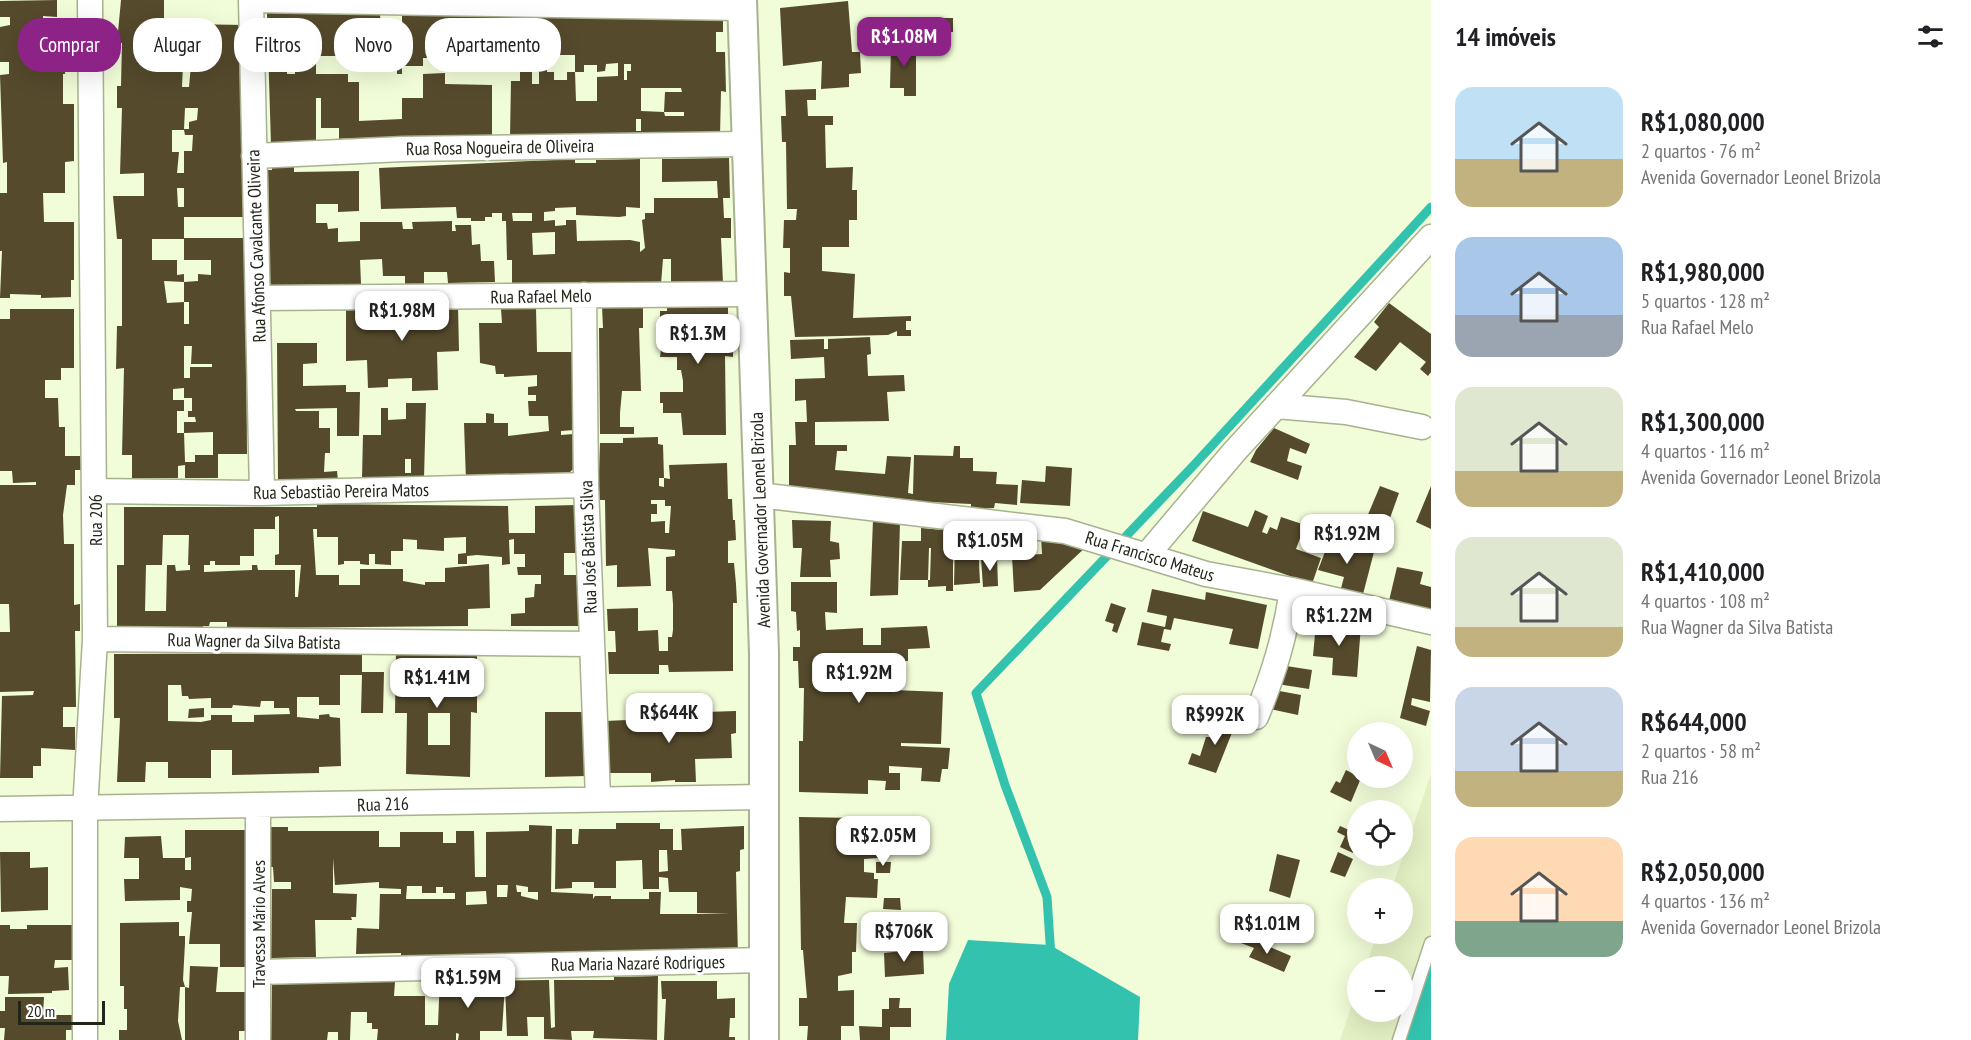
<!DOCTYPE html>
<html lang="pt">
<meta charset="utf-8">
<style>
:root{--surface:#fff;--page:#f6f6f6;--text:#202124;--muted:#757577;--accent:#8e2387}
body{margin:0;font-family:"PT Sans Narrow",sans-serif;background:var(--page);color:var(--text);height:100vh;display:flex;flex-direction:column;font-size:22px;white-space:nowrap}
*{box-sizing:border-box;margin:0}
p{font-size:20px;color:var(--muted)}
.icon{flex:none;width:33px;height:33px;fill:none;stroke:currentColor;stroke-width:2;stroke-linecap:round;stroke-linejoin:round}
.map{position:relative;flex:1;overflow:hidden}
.panel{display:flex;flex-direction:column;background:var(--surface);width:540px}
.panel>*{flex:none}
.hud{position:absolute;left:18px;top:18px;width:570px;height:54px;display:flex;gap:12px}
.needle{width:39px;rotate:136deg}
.buttons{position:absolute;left:1347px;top:722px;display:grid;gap:12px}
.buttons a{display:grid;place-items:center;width:66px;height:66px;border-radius:50%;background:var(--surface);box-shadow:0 6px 24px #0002;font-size:30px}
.scale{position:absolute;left:18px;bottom:15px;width:87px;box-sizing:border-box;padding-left:6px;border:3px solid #222619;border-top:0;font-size:16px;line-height:21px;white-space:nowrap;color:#222619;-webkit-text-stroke:4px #fff;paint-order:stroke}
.price{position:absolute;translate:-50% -51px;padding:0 14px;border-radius:12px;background:#fff;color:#222;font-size:20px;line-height:39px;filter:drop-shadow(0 2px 3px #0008)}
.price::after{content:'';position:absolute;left:50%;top:36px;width:18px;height:14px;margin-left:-9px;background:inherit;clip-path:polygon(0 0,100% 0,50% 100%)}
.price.active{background:var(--accent);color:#fff}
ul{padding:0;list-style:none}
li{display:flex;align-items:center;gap:18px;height:150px;padding:0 24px}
li span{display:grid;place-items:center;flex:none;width:168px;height:120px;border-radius:18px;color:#555}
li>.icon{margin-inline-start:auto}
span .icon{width:72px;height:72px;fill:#fffc;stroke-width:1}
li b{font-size:26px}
h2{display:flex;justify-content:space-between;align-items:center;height:72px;padding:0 24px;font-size:26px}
.pill{padding:0 21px;border-radius:24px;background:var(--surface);box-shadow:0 6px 24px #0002;font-size:21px;line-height:54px}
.pill.active{background:var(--accent);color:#fff}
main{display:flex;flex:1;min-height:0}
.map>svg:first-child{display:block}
.built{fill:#e3f0c4}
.water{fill:#33c2ae}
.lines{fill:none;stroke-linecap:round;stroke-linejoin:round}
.stream{stroke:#33c2ae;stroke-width:9}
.building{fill:#554a2c;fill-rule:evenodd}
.service-casing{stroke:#a7b290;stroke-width:15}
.minor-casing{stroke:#a7b290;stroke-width:27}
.tertiary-casing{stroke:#a7b290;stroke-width:32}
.service{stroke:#fff;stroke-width:12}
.minor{stroke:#fff;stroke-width:24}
.tertiary{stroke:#fff;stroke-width:28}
.labels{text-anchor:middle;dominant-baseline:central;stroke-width:6;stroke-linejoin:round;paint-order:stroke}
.street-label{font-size:18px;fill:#222619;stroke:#fff}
</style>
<main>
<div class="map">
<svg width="1431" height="1040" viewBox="0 0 1431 1040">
<rect width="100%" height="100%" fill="#f1fcd8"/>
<path class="built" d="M1431,774V1040H1340L1357,990L1358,1011H1402V966H1366L1377,933H1402V888H1392Z"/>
<path class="water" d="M968,940L1050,945L1140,997L1138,1040H946L949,984Z
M1431,952V1040H1402Z"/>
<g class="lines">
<path class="stream" d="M1051,957L1047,897L1005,785L976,693L1194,465L1431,207"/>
</g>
<path class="building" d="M57,0V17L43,16L44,45H58V62L66,61L65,74H63V104H74V161L65,162V193H43L44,222H74V280H71V297L41,298V295L10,294V298H0L2,251H0V193H7V162L3,163L0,75L9,74V62H0V27L10,25V17H0V1Z
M121,0H164V23L181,22V43H149V65H183L182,87H189L191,65V57H185V24L244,25L247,217H184V238H247L251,324H246L247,454H218V478H185V465L178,466V478H132V455H122L124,368L116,369L117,326H122V239H117L113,196H144V173L120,174L122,108H117V86H121L122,43H117ZM185,108H198L197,120L189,122V129H184ZM172,130H184L185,135H193L192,151H184V173H177L179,152H172ZM177,188H184V207H178ZM152,239H184V260H211V275L198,274V281L184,282V274L177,275V260H152ZM164,281L184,282V302H189V324H184V302L167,303ZM184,346H192L191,364H212V367H190V378H184ZM184,388V398H192V411H188V417H195L196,422H184V433L213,432V455H195V462H185L184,433H177V411H184V400H173V389Z
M848,1L852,52H860L861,73L849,74V87L821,89L822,61L783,66L780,8Z
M402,9L723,10V32H716V52H725L726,92L721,91L720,136L510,137L511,81H520V72L519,69H511V35H495V39H488L487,58H444V61H435V58H423V66H402V74H397V63H381V35H402ZM554,37V55H575V72H567V80H554V72H547V57H532L531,38ZM618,63V76L597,77V101H576L575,72H584V65H597V72L605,71L606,64ZM624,64H631V71H627V80H624ZM532,72H539V84H532ZM641,88H681L682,92H665L664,112H684V116H665L664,112L641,111ZM636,119H641V131H636Z
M267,13L380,14L381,35L359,36V56H316V74H348V82H359V121L402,119V98H423V74L445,73V84L492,85V139L423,140L424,136L359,138V144H349V138L339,139V128H321V98H316V142L271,145ZM287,67H295V74H287Z
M926,18H953V32H941V43H929L926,41Z
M916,44V96H904V88H890L891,45Z
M816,89V100H807L808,116H833V125H825L826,168L853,167L852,190H857V220H849V247H822V271L855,274L853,318L911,316V321H906V330H911V336H897V331L888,335L795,337L791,296H784V272L790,273V248H783L784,220H796L797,209H787L786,142H782L781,116H786L785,90Z
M729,158L730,198H723L724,218H731V238H721L723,283H671V259H663L661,284H512V260H507L506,221H502V213H492V217H485V221H471V218H457L456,207L381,209L379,168L554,160L575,159V163H596V160L640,159V208L626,207V216L619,217L576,215V207L555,208V211L544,212V221L555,220V226L566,225V220H576L577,241L630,240L640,242V252L645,248L642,220L645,219V213H654V198H718L717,181L662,182V159ZM512,213H532V221H513ZM555,232V254L533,255L532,233Z
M272,167H294V172L359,171V211L338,212V204H316V223H327L328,229L338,228V242L360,241V222H402L403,229H413L412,222L452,221V231H456L455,225H471L472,245L480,244L481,261H494L495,282L448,283L447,272H424V285H405V276H383L382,259L360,260L361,284L296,285L297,289L270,287L268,170H272Z
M728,302V344L733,343V357L725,356L726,435H683L681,413H663V403H660V392H683V381L681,370H677V357H660L664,326H660V311H667V304Z
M1389,303L1431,334V372L1428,376L1420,369L1426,362L1400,342L1376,371L1354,357L1379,327L1374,322Z
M458,306L459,351L437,352L438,390L412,391V378L388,379V387L368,388L367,360L346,361V308Z
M602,306H643V328H639L641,391H622L620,413V427H634V434H600L599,328H603Z
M536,308L537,352H573L574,430L561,431V435L574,434V468L561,481H466L464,423H486V413L494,414V423H508V436L549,431L548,416H529L528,401H536V395H528V387L537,386V375L504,377V374H496L495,366L480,363L479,323H502L501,309Z
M10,309H74V368H61V380H45V398H58L59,427H65V456H80L81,470H75V485H67L63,515L64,544H74V605L80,604V631H75L76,707H63V727H75V750L41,748V766H33V778H0L2,696L33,695L34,691L0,692V632H10L9,604H0V485H36V482L13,483L12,471H0V319H10Z
M870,337L871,354L867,355L868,376L904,375L905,391L887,392L889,421L815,422V445H847V451H837L835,470L885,474L887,456L911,457L908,493L913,494L914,455L953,456L954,446H960V458H973V471L997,472L996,484L1018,485L1017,505L995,503L994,508L971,509V504L930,502V509L789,491V445H796L795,422H807L806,400L795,401V379L825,378L824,357L791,359L790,340L824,339V349H828V339Z
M277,343H317V363L303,364V386L346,385V392H360L359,436H337V408L295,409L296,411H319V428H330V453H325L324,472L337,471L338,481H278Z
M406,403H426L424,478H362L363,435H381V408H388V420L406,419ZM405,459H411V473H405Z
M1274,428L1310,444L1306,454L1290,448L1287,461L1302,466L1298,480L1250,462L1256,450Z
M658,437V444L663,445L664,478H659V486L664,487V478L670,479L669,465L727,463L728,499H732L733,520H735L736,540L728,541V563H734L736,584L737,603H733V671L669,672L668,665H659V674H609L608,652H616L615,631H608L607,609L638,608V631L658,630L659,651H668V637H672L673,630V604L672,591H666V557L675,556V550L648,548L651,586L617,587V565L606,566L605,500H598L600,443H623V438ZM651,500H665V506H671L669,533H665V521L651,522V514H657V504H651Z
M1046,466L1072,468L1070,506L1020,503L1022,480L1045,482Z
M1380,486L1399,493L1385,532L1377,529L1380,522L1367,517Z
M1431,486V529L1416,522Z
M317,504L508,506L509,533H535V506L577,505L581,553H564V575H580V626H511V614L525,613V598L534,597L535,584H541V575H518L517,567H525V554H514V539L509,540L510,564L502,565V557L477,555L467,556V564H458V554L466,553V537L444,538V551L417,549V540L403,539V551H391V565L375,564V554H369V565L360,564V561H344V564L338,565V537H317V529H313L316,575H339V585H360V569H403V581L425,585V582H445V568L489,564L490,608L468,609V626L252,628V632H227V622H210L209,626H203V632H190V627H117V565H124V507H317ZM279,516V554L275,555V565H301L298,597H295V570H258L257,565H252V570L204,572V565H210V561H215V565H240V556H254V529H275V517ZM163,535H189L188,565H190V570L176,571L175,565H167L166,611H145L146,565H162Z
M1255,510L1268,516L1262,532L1267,534L1270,527L1277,530L1281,517L1305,525L1296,549L1321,558L1312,584L1192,541L1203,511L1248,527Z
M792,520L831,521L830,541L839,543L840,559L830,560L831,577H800L802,548H793Z
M873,520L900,522L898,595L870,596Z
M921,528L954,531V539L965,540L964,532L980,534V540L978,541L980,583L954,585L955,541H953V591H946V586L928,587V580H900L902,541H921ZM929,548H931L930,580H928Z
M1333,531L1346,536L1344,544L1374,552L1362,598L1340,592L1344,577L1318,570Z
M1041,536L1088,545L1040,590L1014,592L1012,556L1042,554Z
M997,557L998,586L983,587L981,558Z
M1397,567L1423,572L1420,584L1431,587V612L1388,605Z
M791,582H837V613L825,612L826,630L863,628V645H881V628L927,626L930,648L908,649V661H871L869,689L943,692L941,744L901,743V746L950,748L948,769H942L940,782L921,781L922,768L889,766V773H900V790H885L886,781L868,780V794L799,792V741H803L804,688H799L798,661H793V647H800V630L797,631L796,612L791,611Z
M1152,589L1205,600L1206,592L1267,605L1258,649L1229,644L1233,629L1174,618L1171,630L1164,629L1161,642L1171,644L1169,651L1137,645L1142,622L1165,627L1167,616L1147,612Z
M1111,603L1126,608L1117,633L1112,631L1114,624L1105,621Z
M1316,623L1361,625L1357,677L1332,675L1333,658L1313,656Z
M1417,646L1431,650L1430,702L1412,698L1411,705L1430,711L1426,726L1400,718Z
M396,650L477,651V713L471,712L470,777L406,774L407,713H395ZM428,713H450V745H428Z
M362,653V672H384L383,713H361L362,675H340V705H319V697H297V717L319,719V715L329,714L330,717L340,718L341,766L319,767V773L232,775V750H211V778H168V762H146L145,782H117L120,718H114V654ZM168,685H181L182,696H188L189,699L211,698V708H232L233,705L260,707L261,701H274V708H289L290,714L254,715V722H232V715H211V720L201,722L168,721Z
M1280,665L1312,670L1309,689L1277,684Z
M1274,690L1301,695L1298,715L1270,709Z
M204,708V717L188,718L189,709Z
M736,711V733L731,734L732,758L695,759L696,782H675V780L651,782V773H606L605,721L673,718L674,713Z
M545,712H585L586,776L545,777Z
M1218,716L1237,720L1216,773L1188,764L1192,753L1200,756L1206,737H1211Z
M1346,770L1361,778L1351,802L1330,792L1336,781L1340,783Z
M799,817L858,818V828H865L869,845H878V858L864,859V872L874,873V879H878L877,898L846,897L844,923H857L856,952H852V973L838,976V991L854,990V1026H841V1040H807L808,1026H799V998H807L803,950H801Z
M616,823H660V829H673V850H682L681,829L744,826V849L740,850V871L736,872L738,957L422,955V958H401V953L356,954L357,928L379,929L380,894H401V889L379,888V882L335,885L333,858V893L357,894L356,917H351L352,920H315L316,957L271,958L272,889H291V882H274L273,867H269V827H288V831H379V847H400V832H443V843H456V831H474L475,877H486V832L529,831V825L552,826L551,892L593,894V899L595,896H611V899H649V892H661L660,914H730L697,913V892H669L668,878L659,877V889H643L642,860L616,861V888H594V882H572V888L555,889L556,829H572V844H578L579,829H616ZM659,850H667L668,871L659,872ZM497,885H508L507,897H497ZM516,885L528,887V892H538V900L521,896V892H517ZM407,886H422V893H436V887H443V893H455V899H406ZM486,891L487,904L466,905V892Z
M1340,826L1358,834L1353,853L1340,847L1345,836L1337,832Z
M185,830H246V879H249L246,967H220V944H189L192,912H187V901H191L192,889L180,887V900L125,901L124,879H139V858H124L125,837L161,836L163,858H185V870H191V857L185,858Z
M0,852H30V868L48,867V910L1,912Z
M1338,852L1353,859L1345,877L1330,872Z
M1277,854L1300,860L1290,898L1269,891Z
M876,862H891L890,873H876Z
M884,898H900L901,910L883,909Z
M885,918H896V924H884Z
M179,922V936H185V943L183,980L185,987H180L178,1021L182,1040H119V1030H127V1009H124V986H120V923Z
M0,925H10V929H27V925H73V960H55L54,968L68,967L69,990L52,991V993L8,994L9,976H0Z
M1244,936L1291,956L1284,972L1249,957L1254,948L1241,943Z
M923,949L924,974L885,977L884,953Z
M190,966L218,967L216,992H246V1031H239V1040H185V987L189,988Z
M658,976L657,1040L593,1038L594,1031H571L572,1040L544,1039V1017H527L528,1036H507L505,985L502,1031H480V1040H458L459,1034L456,1033V1040H377L378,1029H372V1023H367V1012H351L350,1040H338V1032H328L327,1040H271L272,981L395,982L394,996H425V1025H438L440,977H461V981L549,980L551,1028L555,1027L554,980H614V977Z
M661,981H717V999L735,998V1018H730L729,1037H735V1040H664L666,999H662Z
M5,997H44L43,1015H74V1030H66V1040H4L5,1028H0V1011H5Z
M889,998H900L899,1008H911V1027H890V1040H860L859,1026L882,1027V1009H889Z"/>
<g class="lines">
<defs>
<path id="service" d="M1399,1040L1431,943"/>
<path id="minor" d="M251,0L262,493
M251,0L742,8
M254,156L403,149L745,144
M584,295L586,485L598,798
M258,298L752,294
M1276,406L1346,412L1422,427
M95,491L262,493L586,485
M759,495L1065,531L1206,574L1292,590L1431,622
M1146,556L1234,452L1431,237
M95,639L592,644
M1256,717C1274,673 1285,637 1292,590
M0,809L765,797
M258,972L766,960
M85,1040V810L95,639L90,0
M258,1040V807"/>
<path id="tertiary" d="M742,0L764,653V1040"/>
</defs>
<use href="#service" class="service-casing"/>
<use href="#minor" class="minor-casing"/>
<use href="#tertiary" class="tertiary-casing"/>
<use href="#service" class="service"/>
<use href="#minor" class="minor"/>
<use href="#tertiary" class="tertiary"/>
</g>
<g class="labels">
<g class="street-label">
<text transform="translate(500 147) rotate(-1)">Rua Rosa Nogueira de Oliveira</text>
<text transform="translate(256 246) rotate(-92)">Rua Afonso Cavalcante Oliveira</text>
<text transform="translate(541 296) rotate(-1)">Rua Rafael Melo</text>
<text transform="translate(341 491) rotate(-1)">Rua Sebastião Pereira Matos</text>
<text transform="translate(95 520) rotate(-90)">Rua 206</text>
<text transform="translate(760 520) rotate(-92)">Avenida Governador Leonel Brizola</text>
<text transform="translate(588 547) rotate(-92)">Rua José Batista Silva</text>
<text transform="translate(1150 556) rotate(17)">Rua Francisco Mateus</text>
<text transform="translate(254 641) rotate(1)">Rua Wagner da Silva Batista</text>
<text transform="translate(383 804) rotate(-2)">Rua 216</text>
<text transform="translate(258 924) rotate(-90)">Travessa Mário Alves</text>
<text transform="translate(638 963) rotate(-1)">Rua Maria Nazaré Rodrigues</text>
</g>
</g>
</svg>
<div class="buttons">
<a><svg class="needle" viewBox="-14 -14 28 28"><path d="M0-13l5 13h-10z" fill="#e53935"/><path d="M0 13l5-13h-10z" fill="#757577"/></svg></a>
<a><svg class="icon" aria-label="locate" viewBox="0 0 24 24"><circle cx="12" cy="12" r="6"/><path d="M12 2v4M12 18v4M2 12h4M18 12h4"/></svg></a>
<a>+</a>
<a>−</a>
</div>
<div class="scale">20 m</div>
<b class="price active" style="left:904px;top:68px">R$1.08M</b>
<b class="price" style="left:402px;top:342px">R$1.98M</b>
<b class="price" style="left:698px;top:365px">R$1.3M</b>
<b class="price" style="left:1347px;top:565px">R$1.92M</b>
<b class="price" style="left:990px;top:572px">R$1.05M</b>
<b class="price" style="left:1339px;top:647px">R$1.22M</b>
<b class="price" style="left:859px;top:704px">R$1.92M</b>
<b class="price" style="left:437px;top:709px">R$1.41M</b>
<b class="price" style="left:669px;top:744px">R$644K</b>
<b class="price" style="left:1215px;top:746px">R$992K</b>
<b class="price" style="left:883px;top:867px">R$2.05M</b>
<b class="price" style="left:1267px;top:955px">R$1.01M</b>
<b class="price" style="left:904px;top:963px">R$706K</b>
<b class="price" style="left:468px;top:1009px">R$1.59M</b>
<div class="hud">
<a class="pill active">Comprar</a>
<a class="pill">Alugar</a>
<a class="pill">Filtros</a>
<a class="pill">Novo</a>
<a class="pill">Apartamento</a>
</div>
</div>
<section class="panel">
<h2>14 imóveis<svg class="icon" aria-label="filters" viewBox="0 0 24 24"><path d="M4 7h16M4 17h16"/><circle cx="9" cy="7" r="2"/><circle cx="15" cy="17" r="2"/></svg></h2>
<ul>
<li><span style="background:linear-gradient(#bfe0f5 60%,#c2b280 0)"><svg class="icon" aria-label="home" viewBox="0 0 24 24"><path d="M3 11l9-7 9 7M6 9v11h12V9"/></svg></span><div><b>R$1,080,000</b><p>2 quartos · 76 m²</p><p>Avenida Governador Leonel Brizola</p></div></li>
<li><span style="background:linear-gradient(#a9c7e8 65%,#9aa5b1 0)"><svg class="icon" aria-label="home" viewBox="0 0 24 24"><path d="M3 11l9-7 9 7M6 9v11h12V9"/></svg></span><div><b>R$1,980,000</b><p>5 quartos · 128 m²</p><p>Rua Rafael Melo</p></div></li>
<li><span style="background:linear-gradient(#dfe7d0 70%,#c2b280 0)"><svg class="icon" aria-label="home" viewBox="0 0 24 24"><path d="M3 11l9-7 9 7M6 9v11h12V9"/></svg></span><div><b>R$1,300,000</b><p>4 quartos · 116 m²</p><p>Avenida Governador Leonel Brizola</p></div></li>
<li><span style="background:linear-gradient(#dfe7d0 75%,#c2b280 0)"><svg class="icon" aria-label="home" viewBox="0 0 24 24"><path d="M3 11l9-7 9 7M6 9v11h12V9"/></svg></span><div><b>R$1,410,000</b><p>4 quartos · 108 m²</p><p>Rua Wagner da Silva Batista</p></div></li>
<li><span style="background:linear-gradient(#c9d6e8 70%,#c2b280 0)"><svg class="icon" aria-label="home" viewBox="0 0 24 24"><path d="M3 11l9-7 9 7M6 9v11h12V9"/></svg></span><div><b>R$644,000</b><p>2 quartos · 58 m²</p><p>Rua 216</p></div></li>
<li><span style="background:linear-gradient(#ffd9b3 70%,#7fa58c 0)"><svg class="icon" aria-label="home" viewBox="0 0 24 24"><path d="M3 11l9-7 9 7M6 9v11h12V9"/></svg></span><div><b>R$2,050,000</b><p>4 quartos · 136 m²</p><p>Avenida Governador Leonel Brizola</p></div></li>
</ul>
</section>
</main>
